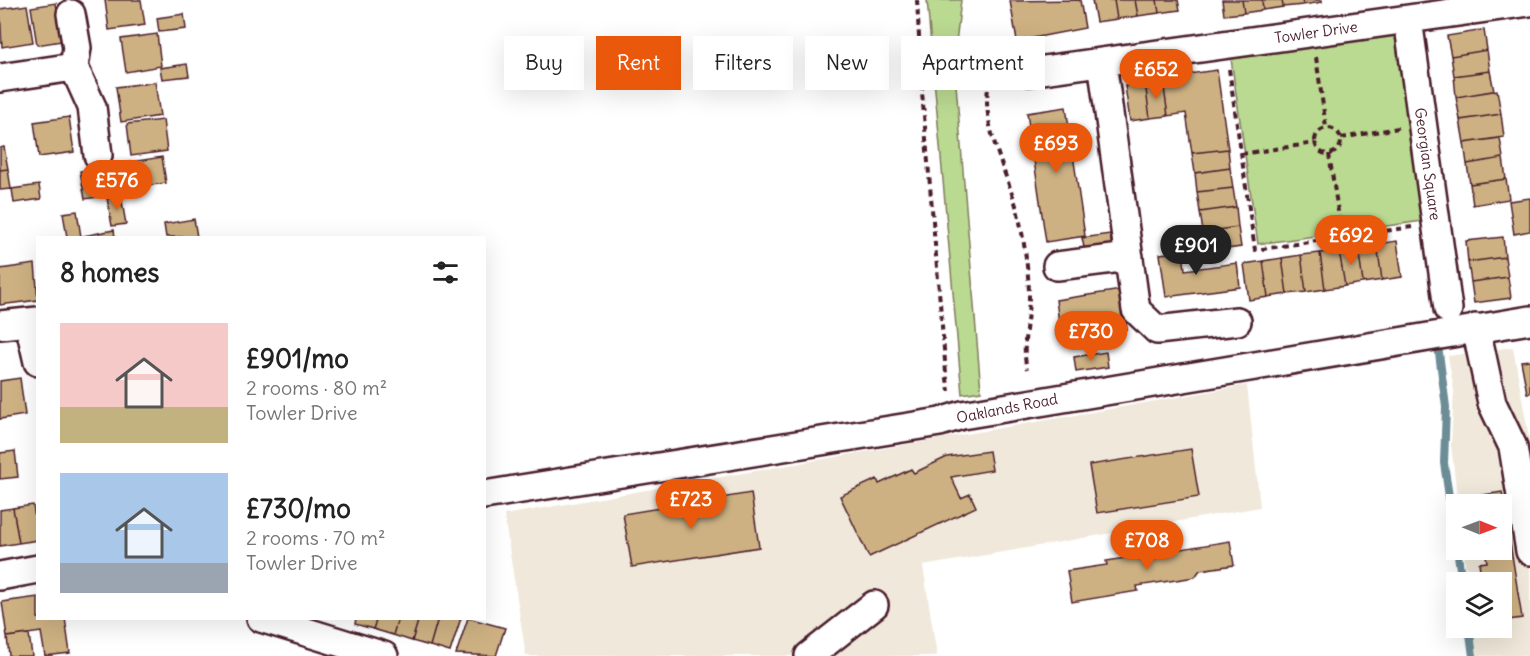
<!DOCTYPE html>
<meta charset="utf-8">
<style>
:root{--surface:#fff;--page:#f6f6f6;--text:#222;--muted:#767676;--accent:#ea580c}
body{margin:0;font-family:Delius,sans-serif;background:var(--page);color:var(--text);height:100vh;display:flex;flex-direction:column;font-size:22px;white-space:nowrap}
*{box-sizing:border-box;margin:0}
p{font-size:20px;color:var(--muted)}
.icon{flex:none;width:33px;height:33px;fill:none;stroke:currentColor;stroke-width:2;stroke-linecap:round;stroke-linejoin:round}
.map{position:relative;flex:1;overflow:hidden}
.drawer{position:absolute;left:36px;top:236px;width:450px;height:384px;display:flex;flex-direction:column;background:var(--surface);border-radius:0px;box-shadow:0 6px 24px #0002}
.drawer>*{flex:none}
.banner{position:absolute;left:504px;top:36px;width:570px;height:54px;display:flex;gap:12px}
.needle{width:39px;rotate:91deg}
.fabs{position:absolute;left:1446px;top:494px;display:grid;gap:12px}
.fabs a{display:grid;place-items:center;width:66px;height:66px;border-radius:0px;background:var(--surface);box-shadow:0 6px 24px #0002;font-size:30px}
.price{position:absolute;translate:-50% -51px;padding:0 14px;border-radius:21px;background:var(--accent);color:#fff;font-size:20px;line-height:39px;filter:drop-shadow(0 2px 3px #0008)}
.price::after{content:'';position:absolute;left:50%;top:36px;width:18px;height:14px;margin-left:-9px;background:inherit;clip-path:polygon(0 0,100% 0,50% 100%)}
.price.active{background:#222;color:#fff}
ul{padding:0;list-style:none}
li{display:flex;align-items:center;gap:18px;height:150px;padding:0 24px}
li span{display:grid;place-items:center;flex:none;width:168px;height:120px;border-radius:0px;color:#555}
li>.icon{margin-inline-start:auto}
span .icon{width:72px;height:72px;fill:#fffc;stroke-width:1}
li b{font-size:26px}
h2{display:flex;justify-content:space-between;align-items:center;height:72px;padding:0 24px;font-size:26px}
.chip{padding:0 21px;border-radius:0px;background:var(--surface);box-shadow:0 6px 24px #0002;font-size:21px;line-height:54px}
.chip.active{background:var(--accent);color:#fff}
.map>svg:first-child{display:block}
.built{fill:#f0e8da}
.green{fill:#bad991;stroke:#827c5e;stroke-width:1.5}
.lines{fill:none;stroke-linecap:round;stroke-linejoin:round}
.stream{stroke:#6c8c96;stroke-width:8}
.building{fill:#cdb183;stroke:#4a1f2b;stroke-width:1.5}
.minor-casing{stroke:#4a1f2b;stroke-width:32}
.path{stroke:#4a1f2b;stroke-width:4;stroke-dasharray:6 4.5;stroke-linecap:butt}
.minor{stroke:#fff;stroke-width:27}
.labels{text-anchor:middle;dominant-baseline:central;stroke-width:4.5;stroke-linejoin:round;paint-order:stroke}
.street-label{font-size:15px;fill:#4a1f2b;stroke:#fff}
</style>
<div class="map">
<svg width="1530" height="656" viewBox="0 0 1530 656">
<rect width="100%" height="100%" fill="#fff"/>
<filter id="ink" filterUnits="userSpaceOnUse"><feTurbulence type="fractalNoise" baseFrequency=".0167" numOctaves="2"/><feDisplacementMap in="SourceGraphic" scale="12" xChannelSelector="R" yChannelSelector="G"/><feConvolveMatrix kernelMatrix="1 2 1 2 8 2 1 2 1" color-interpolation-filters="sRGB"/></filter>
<g filter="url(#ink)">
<path class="built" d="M1513,347L1530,444V656H1476L1473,627H1502V582H1467L1464,549H1502V504H1458L1451,445L1454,391L1448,356Z
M1247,385L1260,507L923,566L937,656H526L504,515Z"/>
<path class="green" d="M927,0H961L954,60L981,391L962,394Z
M1395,35L1422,221L1258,244L1231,59Z"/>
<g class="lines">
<path class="stream" d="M1439,353L1446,407L1444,463L1456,544
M1457,549L1462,582
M1469,627L1473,656"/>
</g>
<path class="building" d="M105,0H141L145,25L109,30Z
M1080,0L1085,28L1017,41L1010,1Z
M1092,0H1114L1117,19L1096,22Z
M1114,0H1135L1138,16L1117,19Z
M1135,0H1157L1159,13L1138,16Z
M1157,0H1178L1180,10L1159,13Z
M1222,0H1242L1244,13L1224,15Z
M1242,0H1262L1263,10L1244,13Z
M1262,0H1282L1283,7L1263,10Z
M1282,0H1302L1303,5L1283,7Z
M1302,0H1322V2L1303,5Z
M56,3L62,41L37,45L31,7Z
M27,5L33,42L2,47L0,9Z
M184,14L186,29L159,32L157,18Z
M1484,30L1487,50L1451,56L1447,36Z
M157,34L161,66L126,72L121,39Z
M1487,50L1490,71L1454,76L1451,56Z
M187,64L189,76L162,79L160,68Z
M1217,70L1228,149L1192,153L1186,113L1168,116L1163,81L1182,78L1181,75Z
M1490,71L1494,91L1456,97L1454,76Z
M1163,81L1168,116L1150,118L1145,83Z
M155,82L160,116L121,122L116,87Z
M1145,83L1150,118L1130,121L1125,86Z
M1497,90L1501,114L1460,120L1456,97Z
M1066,107L1085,236L1046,242L1027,113Z
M1501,114L1504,137L1464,143L1460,120Z
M69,117L74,152L39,157L34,122Z
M163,120L167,151L131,156L127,124Z
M1500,138L1503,158L1467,164L1464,143Z
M4,147L8,169L0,170V148Z
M1228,149L1230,168L1195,173L1192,153Z
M162,157L166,183L128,188L124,163Z
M1503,158L1506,179L1470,184L1467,164Z
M106,167L111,195L85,199L80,171Z
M1230,168L1233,188L1197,192L1195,173Z
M8,169L11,189L0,190V170Z
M1506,179L1509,199L1473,205L1470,184Z
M39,185L41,199L14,203L12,189Z
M1233,188L1236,207L1200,212L1197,192Z
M121,196L126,224L112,226L107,198Z
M1530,198V231L1514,234L1509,201Z
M1236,207L1238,227L1203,232L1200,212Z
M77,211L81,237H67L63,213Z
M194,219L197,237H166L164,224Z
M1238,227L1241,247L1206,252L1203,232Z
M114,230L115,237H83V236Z
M1110,234L1112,248L1085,252L1082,238Z
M1503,237L1505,257L1468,262L1466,241Z
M1397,241L1402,277L1382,280L1377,244Z
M1377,244L1382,280L1363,283L1358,247Z
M1358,247L1363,283L1345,286L1339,250Z
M1339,250L1345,286L1325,289L1320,253Z
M1183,251L1185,270L1237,263L1240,287L1166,297L1160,254Z
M1320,253L1325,289L1306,292L1301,255Z
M1301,255L1306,292L1287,294L1282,258Z
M1505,257L1508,277L1471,282L1468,262Z
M1282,258L1287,294L1268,297L1263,261Z
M1263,261L1268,297L1249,300L1244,264Z
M35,264L38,300L0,305V269Z
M1508,277L1511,298L1474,303L1471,282Z
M1121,290L1127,329L1061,338L1056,300Z
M1106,352L1108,367L1076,372L1074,357Z
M1530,360V393H1527L1521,361Z
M20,378L25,415L0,419V381Z
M1191,449L1199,497L1097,513L1089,465Z
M15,451L18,477L0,479V453Z
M989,451L992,470L951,477L961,498L970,494L976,507L869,557L840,496L877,479L879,484L911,469L914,473L947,457Z
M1502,492L1522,618L1502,621V582H1482L1479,563L1487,562L1485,549H1502V504H1478L1477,496Z
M751,493L759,547L632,567L623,514Z
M33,505L38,540L19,543L13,508Z
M13,508L19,543L0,546V510Z
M1230,541L1234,565L1200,570L1195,577L1137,586L1138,591L1072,602L1067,571L1107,565L1106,561Z
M38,597V618H65L70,653L45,656L41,632L7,637L2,602Z
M356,618H377L373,629L355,624Z
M377,618H398L393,635L373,629Z
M398,618H419L412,641L393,635Z
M419,618H438L430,646L412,641Z
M438,618H461L450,652L430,646Z
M468,618L505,628L496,656L456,654Z
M29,634L32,656H9L7,637Z"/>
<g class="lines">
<defs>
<path id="minor" d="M71,14L77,48L74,67L92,107L98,155
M1408,19L1448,309
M1102,62L1136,310L1157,330L1237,321
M1029,72L1530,2
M0,78L74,67
M1057,266L1129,257
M29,323L38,362
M0,325L38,321
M1476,328L1492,403L1513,447L1530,551
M484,495L940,422L962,415L1530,320
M0,576L38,569
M261,618L384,656
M809,656L874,605"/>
</defs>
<use href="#minor" class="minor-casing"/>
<path class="path" d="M917,0L922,92L946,373L949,391
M1316,57L1326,127
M1004,64C963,90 1008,174 1017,209C1023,233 1029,272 1029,296C1029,320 1021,345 1027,369
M1229,69L1255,250L1412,227
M1315 141a13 13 0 1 1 26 0a13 13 0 1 1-26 0Z
M1341,138L1398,128
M1241,154L1315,143
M1329,154L1342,237"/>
<use href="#minor" class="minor"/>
</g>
</g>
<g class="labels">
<g class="street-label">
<text transform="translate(1316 32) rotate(-8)">Towler Drive</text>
<text transform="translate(1428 164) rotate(82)">Georgian Square</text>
<text transform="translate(1007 408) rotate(-11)">Oaklands Road</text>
</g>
</g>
</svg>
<div class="fabs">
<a><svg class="needle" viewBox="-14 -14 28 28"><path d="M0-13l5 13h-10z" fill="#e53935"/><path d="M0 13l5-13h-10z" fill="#767676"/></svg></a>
<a><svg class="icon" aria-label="layers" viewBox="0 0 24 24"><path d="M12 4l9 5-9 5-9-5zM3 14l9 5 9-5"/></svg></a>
</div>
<b class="price" style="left:1156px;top:100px">£652</b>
<b class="price" style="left:1056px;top:174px">£693</b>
<b class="price" style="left:117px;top:211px">£576</b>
<b class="price" style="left:1351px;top:266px">£692</b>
<b class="price active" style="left:1196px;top:276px">£901</b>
<b class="price" style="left:1091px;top:362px">£730</b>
<b class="price" style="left:691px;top:530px">£723</b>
<b class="price" style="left:1147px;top:571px">£708</b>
<div class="banner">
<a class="chip">Buy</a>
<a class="chip active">Rent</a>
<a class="chip">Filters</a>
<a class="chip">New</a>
<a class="chip">Apartment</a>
</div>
<section class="drawer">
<h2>8 homes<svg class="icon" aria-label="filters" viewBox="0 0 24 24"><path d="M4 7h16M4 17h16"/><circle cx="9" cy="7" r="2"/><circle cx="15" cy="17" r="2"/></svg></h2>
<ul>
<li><span style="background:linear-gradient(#f6c9c9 70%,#c2b280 0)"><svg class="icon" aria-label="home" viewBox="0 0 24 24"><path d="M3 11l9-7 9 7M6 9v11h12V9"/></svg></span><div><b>£901/mo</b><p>2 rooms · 80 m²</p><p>Towler Drive</p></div></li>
<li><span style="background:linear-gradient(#a9c7e8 75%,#9aa5b1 0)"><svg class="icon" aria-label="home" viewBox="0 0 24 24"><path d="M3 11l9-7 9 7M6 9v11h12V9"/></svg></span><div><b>£730/mo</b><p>2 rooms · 70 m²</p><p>Towler Drive</p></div></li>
</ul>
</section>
</div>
